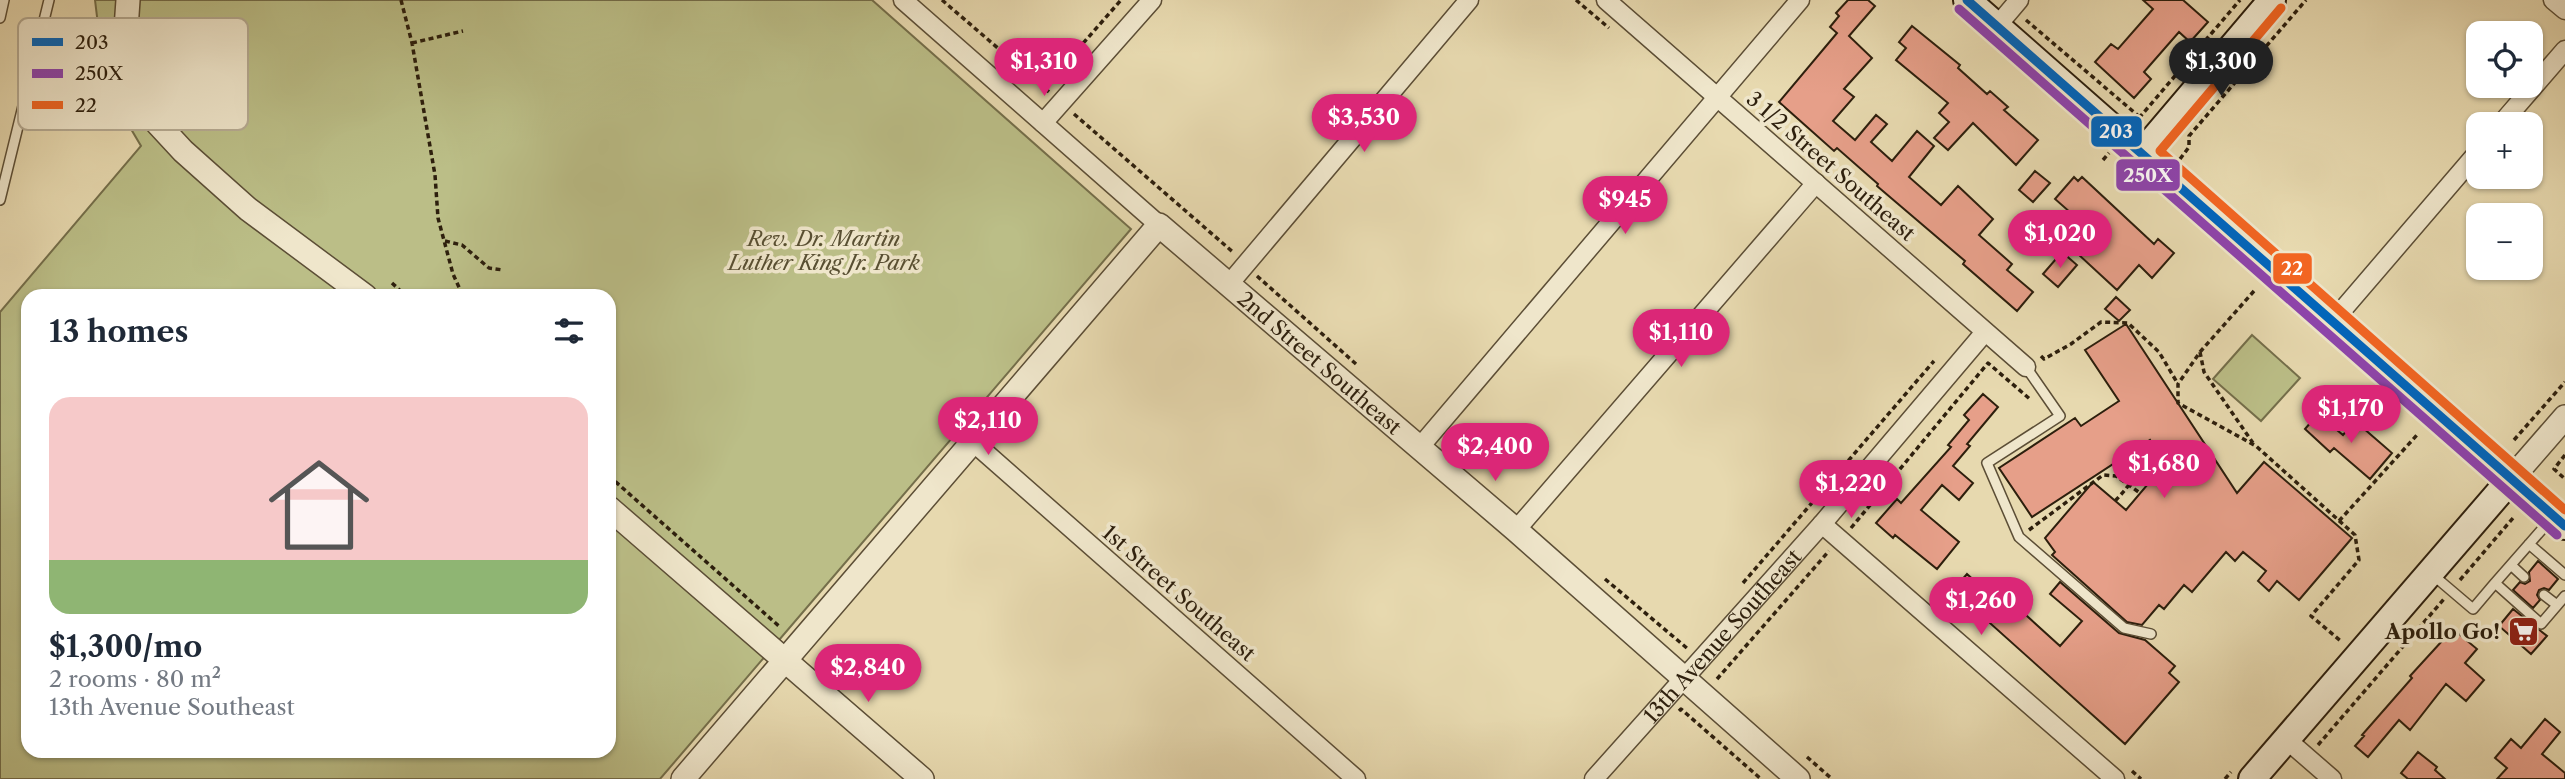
<!DOCTYPE html>
<meta charset="utf-8">
<style>
:root{--surface:#fff;--page:#f6f6f7;--text:#1f2937;--muted:#747a83;--accent:#db2777}
body{margin:0;font-family:"Libre Caslon Text",serif;background:var(--page);color:var(--text);height:100vh;display:flex;flex-direction:column;font-size:26px;white-space:nowrap}
*{box-sizing:border-box;margin:0}
p{font-size:23px;color:var(--muted)}
.icon{flex:none;width:38px;height:38px;fill:none;stroke:currentColor;stroke-width:2;stroke-linecap:round;stroke-linejoin:round}
.map{position:relative;flex:1;overflow:hidden}
.panel{position:absolute;left:21px;top:289px;width:595px;height:469px;display:flex;flex-direction:column;background:var(--surface);border-radius:21px;box-shadow:0 2px 5px #0004}
.panel>*{flex:none}
.fabs{position:absolute;left:2466px;top:21px;display:grid;gap:14px}
.fabs a{display:grid;place-items:center;width:77px;height:77px;border-radius:14px;background:var(--surface);box-shadow:0 2px 5px #0004;font-size:35px}
.price{position:absolute;translate:-50% -60px;padding:0 16px;border-radius:24px;background:var(--accent);color:#fff;font-size:23px;line-height:46px;filter:drop-shadow(0 2px 4px #0008)}
.price::after{content:'';position:absolute;left:50%;top:42px;width:21px;height:16px;margin-left:-10px;background:inherit;clip-path:polygon(0 0,100% 0,50% 100%)}
.price.selected{background:#222;color:#fff}
ul{padding:0;list-style:none}
li{display:grid;align-content:center;gap:14px;height:371px;padding:0 28px}
li span{display:grid;place-items:center;height:217px;border-radius:21px;color:#555}
li>.icon{margin-inline-start:auto}
span .icon{width:126px;height:126px;fill:#fffc;stroke-width:1}
li b{font-size:30px}
h2{display:flex;justify-content:space-between;align-items:center;height:84px;padding:0 28px;font-size:30px}
.map>svg:first-child{display:block}
.green{fill:#bbbe87;stroke:#746e4a;stroke-width:2;fill-rule:evenodd}
.building{fill:#e69f89;stroke:#2d1f0d;stroke-width:2}
.lines{fill:none;stroke-linecap:round;stroke-linejoin:round}
.service-casing{stroke:#5c4e36;stroke-width:12}
.minor-casing{stroke:#5c4e36;stroke-width:21}
.tertiary-casing{stroke:#5c4e36;stroke-width:26}
.secondary-casing{stroke:#2d1f0d;stroke-width:30}
.path{stroke:#2d1f0d;stroke-width:3.5;stroke-dasharray:5 3.5;stroke-linecap:butt}
.service{stroke:#efe6cb;stroke-width:9}
.minor{stroke:#efe6cb;stroke-width:18}
.tertiary{stroke:#efe6cb;stroke-width:23}
.secondary{stroke:#efe6cb;stroke-width:26}
.bus-1-casing{stroke:#efe6cb;stroke-width:14}
.bus-2-casing{stroke:#efe6cb;stroke-width:14}
.bus-3-casing{stroke:#efe6cb;stroke-width:14}
.bus-1{stroke:#0065bd;stroke-width:9}
.bus-2{stroke:#8e44ad;stroke-width:9}
.bus-3{stroke:#f26522;stroke-width:9}
.labels{text-anchor:middle;dominant-baseline:central;stroke-width:7;stroke-linejoin:round;paint-order:stroke}
.street-label{font-size:21px;fill:#2d1f0d;stroke:#efe6cb}
.park-label{font-size:21px;font-style:italic;fill:#584f32;stroke:#efe6cb}
.poi-label{font-size:21px;font-weight:bold;fill:#2d1f0d;stroke:#efe6cb;text-anchor:end}
.key{fill:#efe6cb;stroke:#b5aa92;stroke-width:2}
.key-label{font-size:19px;fill:#2d1f0d}
.line-badge{stroke:#efe6cb;stroke-width:2.5}
.badge-label{font-size:19px;text-anchor:middle;font-weight:bold;fill:#fff}
</style>
<div class="map">
<svg width="2565" height="779" viewBox="0 0 2565 779">
<rect width="100%" height="100%" fill="#e7d9af"/>
<filter id="stains"><feTurbulence type="fractalNoise" baseFrequency=".00286" numOctaves="4"/><feColorMatrix values="0 0 0 0 .2 0 0 0 0 .09 0 0 0 0 .02 0 0 0 .5 -.17"/></filter>
<radialGradient id="worn" r=".72"><stop offset=".6" stop-color="#630" stop-opacity="0"/><stop offset="1" stop-color="#630" stop-opacity=".3"/></radialGradient>
<path class="green" d="M95,0H872L1131,229L660,779H0V312L141,146L121,112L99,33ZM28,296H609V751H28Z
M2252,335L2300,378L2261,421L2213,379Z"/>
<path class="building" d="M1848,0H1868L1875,6L1849,36L1872,58L1844,89L1854,97L1833,121L1855,140L1876,115L1887,124L1871,142L1892,161L1917,131L1934,146L1909,177L1941,205L1958,186L1993,219L1979,235L2012,264L2007,270L2033,292L2017,311L1963,264L1965,261L1877,186L1878,184L1837,148L1834,151L1779,102L1837,33L1830,27L1839,16L1836,13Z
M2143,0H2183L2208,22L2190,42L2179,32L2144,72L2151,79L2134,98L2095,62L2111,44L2118,49L2153,9Z
M1912,26L1960,65L1958,68L1987,94L1990,91L2008,107L2004,110L2038,140L2016,165L1973,123L1948,150L1934,138L1949,122L1939,113L1948,103L1896,60L1906,48L1899,42Z
M2035,171L2050,183L2033,202L2019,190Z
M2074,177L2078,181L2082,177L2154,244L2158,239L2174,253L2152,278L2139,265L2117,290L2079,255L2096,235L2055,199Z
M2062,252L2077,265L2058,287L2043,274Z
M2116,297L2130,310L2119,321L2105,309Z
M2126,324L2237,493L2264,462L2352,538L2299,600L2277,581L2269,591L2258,581L2266,571L2243,552L2235,561L2226,552L2192,592L2184,585L2164,609L2159,605L2142,625L2127,622L2052,555L2055,552L2045,538L2093,482L2126,510L2165,464L2150,440L2032,517L1999,468L2075,418L2081,426L2119,401L2085,350Z
M1983,394L1998,407L1967,444L1970,446L1953,466L1973,483L1959,500L1942,485L1921,510L1959,542L1937,569L1895,535L1893,538L1876,523L1897,499L1901,503L1951,447L1948,445L1969,420L1964,415Z
M2318,414L2343,435L2355,421L2392,453L2370,479L2334,448L2330,452L2305,429Z
M2538,561L2558,579L2549,590L2544,588L2539,590L2537,595L2540,600L2533,608L2513,590L2520,582L2525,584L2530,581L2529,572Z
M1967,574L2010,613L2016,606L2060,646L2082,621L2050,594L2060,582L2119,633L2145,640L2175,666L2169,673L2179,682L2125,744L1953,590Z
M2513,609L2547,636L2531,654L2499,626Z
M2453,629L2477,649L2465,663L2484,680L2466,701L2446,684L2410,730L2399,720L2368,757L2355,746L2364,736L2362,735L2412,678L2410,676Z
M2545,719L2560,732L2542,754L2565,773V779H2497L2507,768L2495,758L2511,739L2521,748Z
M2418,752L2437,767L2435,770L2445,779H2408L2401,773Z"/>
<g class="lines">
<defs>
<path id="service" d="M0,18L4,0
M0,200L49,0
M2026,367L2060,416L1987,463L2019,537L2124,628L2151,634
M2529,544L2565,575
M2511,565L2524,577
M2433,575L2473,609L2495,583L2541,624L2565,596
M2495,583L2551,519
M2544,595L2557,605"/>
<g id="minor">
<path d="M903,0L1159,225"/>
<path d="M1606,0L2026,367"/>
<path d="M2553,0L2565,10"/>
<path d="M1997,26L2019,0"/>
<path d="M1043,123L1152,0"/>
<path d="M2501,124L2565,50"/>
<path d="M1230,283L1469,0"/>
<path d="M2333,321L2478,152"/>
<path d="M972,441L1356,779"/>
<path d="M1419,448L1800,0"/>
<path d="M1822,524L2115,779"/>
<path d="M1516,530L1816,183"/>
<path d="M2286,739L2332,779"/>
<path id="s1" d="M1594,779L1822,524L1985,332"/>
</g>
<g id="tertiary">
<path d="M128,0L126,29L158,124L183,151L248,209L365,296"/>
<path d="M2511,479L2565,417"/>
<path d="M609,508L922,779"/>
<path id="s2" d="M683,779L1159,225L1516,530L1798,779"/>
</g>
<path id="secondary" d="M1967,0L2565,526
M2143,152L2272,0
M2252,779L2511,479"/>
</defs>
<use href="#service" class="service-casing"/>
<use href="#minor" class="minor-casing"/>
<use href="#tertiary" class="tertiary-casing"/>
<use href="#secondary" class="secondary-casing"/>
<path class="path" d="M401,0L412,43L435,175L438,218L453,274L463,296
M942,0L1049,92
M1576,0L1609,28
M2026,20L2142,119
M412,43L463,31
M1044,88L1121,0
M1074,114L1234,253
M2139,118L2240,0
M2180,159L2189,147V136L2306,0
M2103,160L2109,153
M445,241L462,245L489,268L503,270
M1257,276L1356,364
M392,283L406,296
M2254,291L2200,352L2178,384V403L2256,446L2355,535L2359,560L2311,616L2342,642
M2200,352L2204,372L2253,443
M2041,356L2044,359L2071,344L2101,322L2128,323L2159,352L2178,384
M2514,440L2565,382
M2565,455L2554,469L2565,479
M609,476L780,627
M2115,501C2131,484 2140,473 2137,449
M2339,521L2417,435
M1851,528L1988,363L2031,400
M2029,530L2103,475L2116,476L2140,493
M1605,579L1688,649
M2460,580L2513,518
M1743,583L1934,361
M1717,679L1829,551
M1679,711L1681,709L1761,779
M2318,745L2444,599
M1807,757L1832,779
M2132,771L2141,779
M2225,779L2231,772"/>
<use href="#service" class="service"/>
<use href="#minor" class="minor"/>
<use href="#tertiary" class="tertiary"/>
<use href="#secondary" class="secondary"/>
<defs>
<path id="bus-1" d="M1967,0L2565,526"/>
<path id="bus-2" d="M1959,9L2557,535"/>
<path id="bus-3" d="M2281,8L2160,151L2565,510"/>
</defs>
<use href="#bus-1" class="bus-1-casing"/>
<use href="#bus-2" class="bus-2-casing"/>
<use href="#bus-3" class="bus-3-casing"/>
<use href="#bus-1" class="bus-1"/>
<use href="#bus-2" class="bus-2"/>
<use href="#bus-3" class="bus-3"/>
</g>
<defs>
<symbol id="supermarket-square" viewBox="-11 -11 22 22"><rect x="-9" y="-9" width="18" height="18" rx="4" fill="#8f2418" stroke="#efe6cb"/><path d="M-6-5.5h2.5l.6 2H6L4.5 2H-2.5L-4.4-4H-6ZM-1.5 3.2a1.3 1.3 0 1 0 .1 0ZM3 3.2a1.3 1.3 0 1 0 .1 0Z" fill="#fff"/></symbol>
</defs>
<g fill-rule="evenodd">
<use href="#supermarket-square" x="2506" y="614" width="35" height="35"/>
</g>
<g class="labels">
<g class="street-label">
<text transform="translate(1831 166) rotate(41)">3 1/2 Street Southeast</text>
<text stroke="none"><textPath href="#s2" startOffset="942">2nd Street Southeast</textPath></text>
<text transform="translate(1179 593) rotate(41)">1st Street Southeast</text>
<text stroke="none"><textPath href="#s1" startOffset="192">13th Avenue Southeast</textPath></text>
</g>
<g class="park-label">
<text x="824" y="238">Rev. Dr. Martin<tspan x="824" dy="24">Luther King Jr. Park</tspan></text>
</g>
<g class="poi-label">
<text x="2500" y="631">Apollo Go!</text>
</g>
</g>
<rect x="18" y="18" width="230" height="112" rx="10" class="key"/>
<rect x="32" y="38" width="31" height="8" fill="#0065bd"/>
<rect x="32" y="69" width="31" height="9" fill="#8e44ad"/>
<rect x="32" y="101" width="31" height="8" fill="#f26522"/>
<g class="key-label">
<text x="75" y="49">203</text>
<text x="75" y="80">250X</text>
<text x="75" y="112">22</text>
</g>
<g class="line-badge">
<rect x="2090" y="115" width="53" height="33" rx="7" fill="#0065bd"/>
<rect x="2115" y="158" width="66" height="34" rx="7" fill="#8e44ad"/>
<rect x="2272" y="252" width="41" height="33" rx="7" fill="#f26522"/>
</g>
<g class="badge-label">
<text x="2116" y="138">203</text>
<text x="2148" y="182">250X</text>
<text x="2292" y="275">22</text>
</g>
<rect width="100%" height="100%" filter="url(#stains)"/>
<rect width="100%" height="100%" fill="url(#worn)"/>
</svg>
<div class="fabs">
<a><svg class="icon" aria-label="locate" viewBox="0 0 24 24"><circle cx="12" cy="12" r="6"/><path d="M12 2v4M12 18v4M2 12h4M18 12h4"/></svg></a>
<a>+</a>
<a>−</a>
</div>
<b class="price" style="left:1044px;top:98px">$1,310</b>
<b class="price selected" style="left:2221px;top:98px">$1,300</b>
<b class="price" style="left:1364px;top:154px">$3,530</b>
<b class="price" style="left:1625px;top:236px">$945</b>
<b class="price" style="left:2060px;top:270px">$1,020</b>
<b class="price" style="left:1681px;top:369px">$1,110</b>
<b class="price" style="left:2351px;top:445px">$1,170</b>
<b class="price" style="left:988px;top:457px">$2,110</b>
<b class="price" style="left:1495px;top:483px">$2,400</b>
<b class="price" style="left:2164px;top:500px">$1,680</b>
<b class="price" style="left:1851px;top:520px">$1,220</b>
<b class="price" style="left:1981px;top:637px">$1,260</b>
<b class="price" style="left:868px;top:704px">$2,840</b>
<section class="panel">
<h2>13 homes<svg class="icon" aria-label="filters" viewBox="0 0 24 24"><path d="M4 7h16M4 17h16"/><circle cx="9" cy="7" r="2"/><circle cx="15" cy="17" r="2"/></svg></h2>
<ul>
<li><span style="background:linear-gradient(#f6c9c9 75%,#8fb573 0)"><svg class="icon" aria-label="home" viewBox="0 0 24 24"><path d="M3 11l9-7 9 7M6 9v11h12V9"/></svg></span><div><b>$1,300/mo</b><p>2 rooms · 80 m²</p><p>13th Avenue Southeast</p></div></li>
</ul>
</section>
</div>
